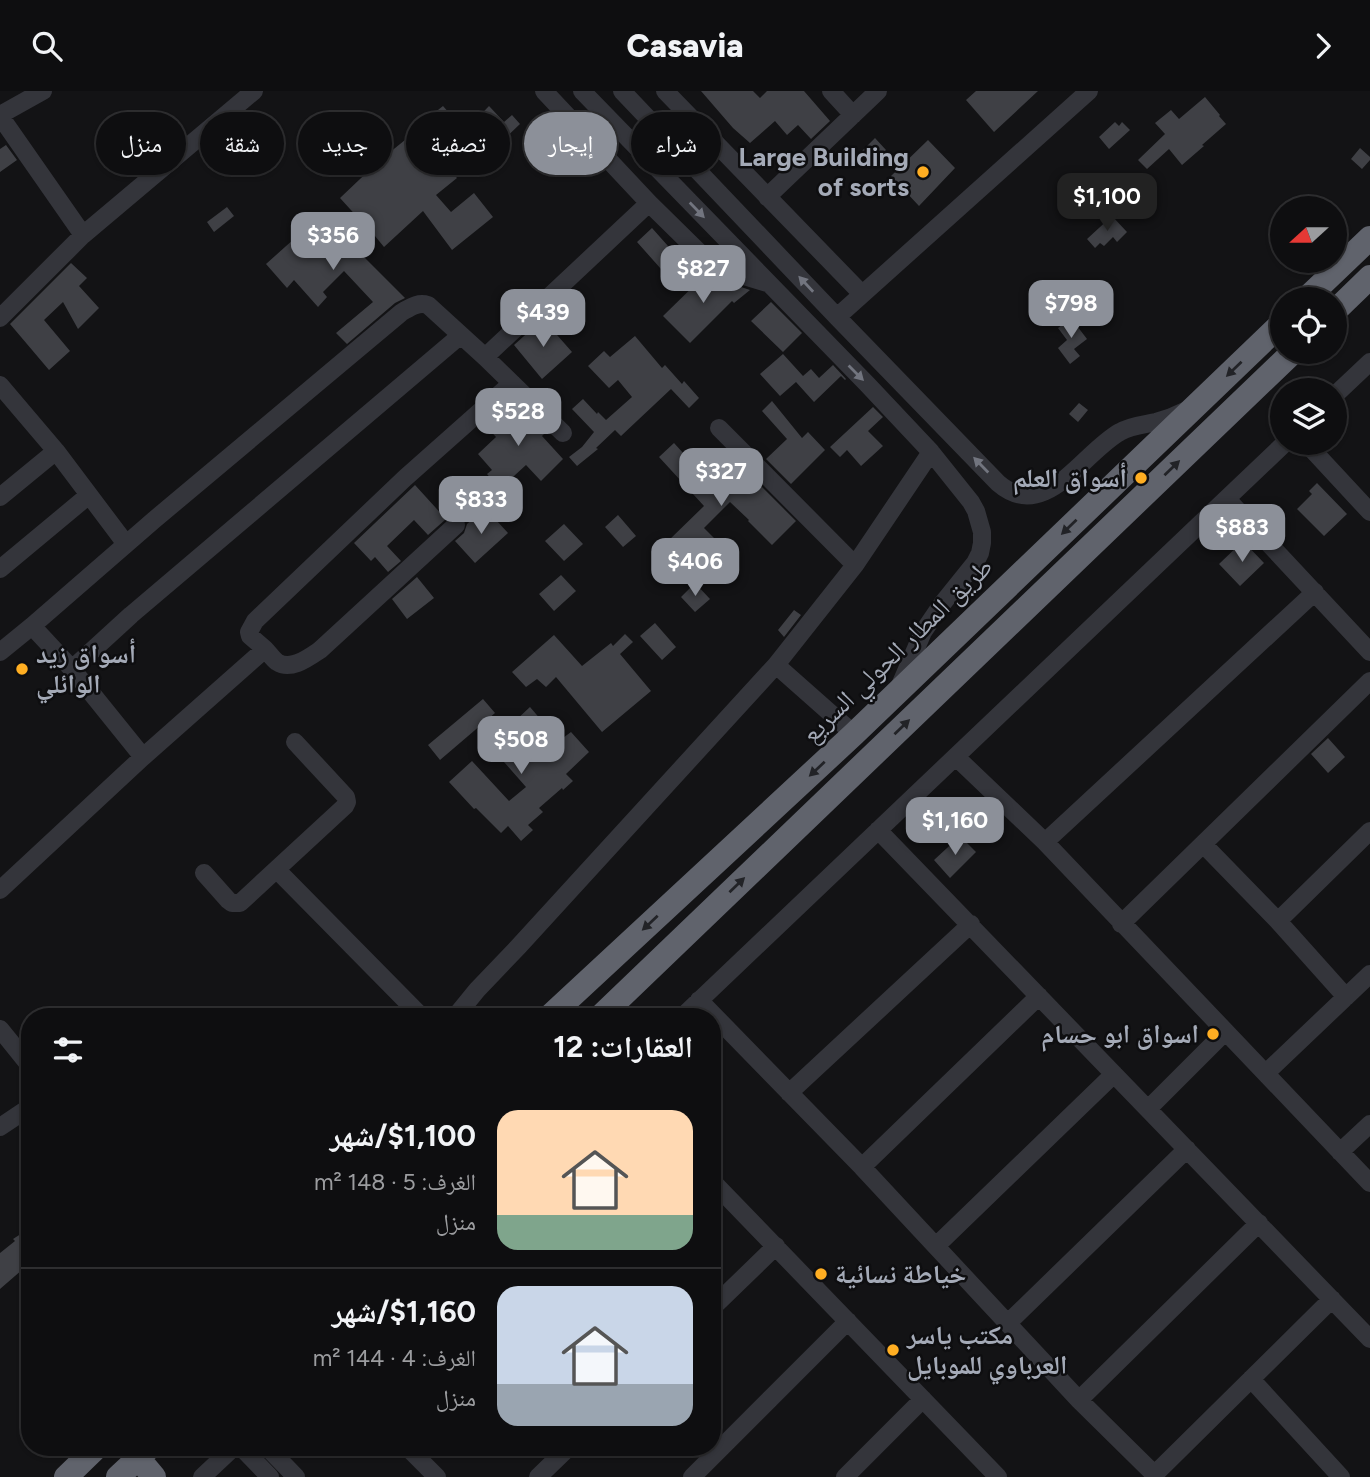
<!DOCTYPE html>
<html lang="ar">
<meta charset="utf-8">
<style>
:root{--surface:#0e0e10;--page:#1c1c1e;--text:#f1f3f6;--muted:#9b9c9f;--line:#2e2e30;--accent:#8c9099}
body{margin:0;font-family:Figtree,"Noto Naskh Arabic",sans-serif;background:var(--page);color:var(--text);direction:rtl;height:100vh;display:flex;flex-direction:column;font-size:26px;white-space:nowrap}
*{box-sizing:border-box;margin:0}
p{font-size:23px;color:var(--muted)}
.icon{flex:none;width:38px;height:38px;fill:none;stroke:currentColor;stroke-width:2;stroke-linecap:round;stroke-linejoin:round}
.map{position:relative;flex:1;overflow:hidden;direction:ltr}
.details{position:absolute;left:21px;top:917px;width:700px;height:448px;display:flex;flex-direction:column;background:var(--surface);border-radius:28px;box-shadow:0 2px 5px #0004,0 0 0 2px var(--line);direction:rtl}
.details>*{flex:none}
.guide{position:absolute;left:21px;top:21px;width:700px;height:63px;direction:rtl;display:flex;gap:14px}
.needle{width:46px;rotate:249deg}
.tools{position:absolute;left:1270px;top:105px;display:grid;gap:14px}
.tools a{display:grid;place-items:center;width:77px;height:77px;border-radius:50%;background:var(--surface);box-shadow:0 2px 5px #0004,0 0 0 2px var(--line);font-size:35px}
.price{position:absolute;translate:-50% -60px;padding:0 16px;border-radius:14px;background:var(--accent);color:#fff;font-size:23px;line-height:46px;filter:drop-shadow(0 2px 4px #0008)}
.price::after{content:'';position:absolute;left:50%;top:42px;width:21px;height:16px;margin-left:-10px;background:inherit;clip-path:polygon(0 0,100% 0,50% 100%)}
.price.current{background:#222;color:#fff}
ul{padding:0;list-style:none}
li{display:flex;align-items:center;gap:21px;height:175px;padding:0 28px}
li+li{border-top:2px solid var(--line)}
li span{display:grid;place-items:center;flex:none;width:196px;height:140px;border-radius:21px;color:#555}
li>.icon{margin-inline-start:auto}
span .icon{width:84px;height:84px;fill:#fffc;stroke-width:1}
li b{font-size:30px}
h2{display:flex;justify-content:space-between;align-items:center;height:84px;padding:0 28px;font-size:30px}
.tag{padding:0 24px;border-radius:32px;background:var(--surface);box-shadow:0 2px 5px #0004,0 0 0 2px var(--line);font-size:24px;line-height:63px}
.tag.current{background:var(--accent);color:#fff}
header{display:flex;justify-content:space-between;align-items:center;height:91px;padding:0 28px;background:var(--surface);font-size:32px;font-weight:800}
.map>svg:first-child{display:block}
.building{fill:#3f4045}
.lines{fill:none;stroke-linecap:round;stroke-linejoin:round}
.minor{stroke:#34353b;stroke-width:18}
.highway{stroke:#60636c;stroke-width:24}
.oneway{fill:#72757f}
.oneway2{fill:#222327}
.poi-dot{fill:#ffae22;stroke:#0e0e10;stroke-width:2.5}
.labels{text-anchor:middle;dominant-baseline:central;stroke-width:5;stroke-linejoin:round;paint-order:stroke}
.poi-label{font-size:26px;font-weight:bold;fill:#a4aab7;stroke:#0e0e10;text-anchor:end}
.street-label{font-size:26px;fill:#a4aab7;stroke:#0e0e10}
</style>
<header><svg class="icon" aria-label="forward" viewBox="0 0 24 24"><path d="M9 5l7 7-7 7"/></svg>Casavia<svg class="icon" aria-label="search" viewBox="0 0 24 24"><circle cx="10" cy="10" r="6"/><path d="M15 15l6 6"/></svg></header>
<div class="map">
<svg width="1370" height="1386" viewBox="0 0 1370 1386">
<rect width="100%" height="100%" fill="#131315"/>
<path class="building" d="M701,0H753L760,7L767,0H804L830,30L811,48L798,34L787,44L775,30L750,52L733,37Z
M976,0H1038L994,41L966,9Z
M1205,6L1220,24L1219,25L1226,33L1202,54L1204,55L1182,74L1169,58L1147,78L1138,69L1165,43L1155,32L1171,19L1179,28Z
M443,15L465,40L489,15L504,31L512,24L520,33L476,75L450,47L434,61L457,87L436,104L451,121L474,102L493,126L452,159L423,120L384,156L361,128L360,129L340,107L379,70L405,49L419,34Z
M1115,31L1119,35L1122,31L1130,39L1109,58L1099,46Z
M875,47L886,59L873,72L862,60Z
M928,49L955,77L919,115L891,85Z
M6,54L17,69L0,81V58Z
M1360,57L1370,66V69L1362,78L1351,68Z
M227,116L234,125L214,141L207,131Z
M323,122L345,147L405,207L395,212L347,253L336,242L373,211L344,180L323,201L327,206L318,216L294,189L287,197L266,173Z
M1112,125L1127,141L1117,151L1113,146L1104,155L1100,152L1095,157L1087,148Z
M652,137L676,164L661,178L637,151Z
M71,172L87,187L79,195L99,217L78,238L63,211L44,229L70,260L49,279L10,233Z
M707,182L732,193L750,199L734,212L732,210L690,252L663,225Z
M771,211L802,242L783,261L751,230Z
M1071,227L1087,248L1074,258L1080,265L1070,273L1058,257L1067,249L1058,237Z
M543,228L572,261L542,288L514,254Z
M635,245L662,277L665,274L682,293L684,290L699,307L689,317L671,298L621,345L615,339L596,357L598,358L577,375L569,366L582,356L594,341L572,318L583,308L597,323L598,321L606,329L632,306L618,289L609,297L588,275L604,260L610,266Z
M783,263L803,285L811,278L819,287L833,274L846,288L845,289L841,285L814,311L796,291L780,305L760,283Z
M772,310L802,347L808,341L825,359L791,393L766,368L787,348L762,320Z
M1079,312L1088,319L1078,331L1069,323Z
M518,314L546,341L542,345L563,368L541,390L526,374L500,398L487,383L492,379L478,363L496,346L485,334L503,318L508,324Z
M873,316L883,326L868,340L883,355L861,375L847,359L840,366L830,356Z
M674,352L706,387L730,364L796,430L772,454L748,430L749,429L730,411L704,437L728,461L702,487L667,451L704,415L659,366Z
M1317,392L1347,423L1324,445L1297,418L1312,403L1309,400Z
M415,394L446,428L428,444L414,429L387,455L401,470L388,481L375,466L371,470L354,452Z
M485,417L508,442L475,472L455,450L464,442L467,433Z
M618,424L636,445L623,456L605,436Z
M564,433L583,453L564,470L545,450Z
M1243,450L1264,472L1240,495L1219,473Z
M561,484L576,500L554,520L539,503Z
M417,486L434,507L407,528L392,508Z
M695,492L710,508L695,521L681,506Z
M794,519L801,524L784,546L778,539Z
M655,532L676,556L662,569L640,545Z
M625,543L633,551L620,563L651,600L602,641L556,586L546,596L537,588L526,596L512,581L554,544L582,575L611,552L613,555Z
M483,608L495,622L440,669L428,654Z
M530,616L542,630L530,638L548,658L571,641L589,661L566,683L573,690L563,699L562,697L539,717L543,721L528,734L533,739L521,750L508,735L501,742L476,717L474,718L449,691L472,670L509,710L526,696L489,654Z
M1328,647L1345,666L1328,682L1311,663Z
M960,745L976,761L950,787L934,769Z
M30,1137V1172L0,1198V1162L15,1150L13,1148Z"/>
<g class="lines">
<path class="minor" d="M544,0L649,112L708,170L737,183L767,192
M582,0L867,293L931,361L971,411L976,420L982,441V452L980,462L975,472L942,513L923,541L901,592
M622,0L837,226L998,392C1045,433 1083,361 1120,341C1132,334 1143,334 1156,331C1167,328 1177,324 1187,319
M665,0L862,203
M831,0L853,24
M0,24L43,0
M0,25L83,144
M767,106L878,0
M837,226L1089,0
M0,227L83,144L254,0
M485,266L649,112
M0,294L56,360L126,453
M1335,304L1370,271
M719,337L855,474
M1306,352L1370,421
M0,406L56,360
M1227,408L1370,561
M0,478L89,404
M32,535L72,578L143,666
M265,558C269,562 273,568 277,571C291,580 308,567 320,559L456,434
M0,561L32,535L154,429L402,221C411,216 418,211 428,214L485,266L563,342
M776,574L854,643
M72,578L131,524L461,244
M956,666L1045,751L1370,1092
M878,739L1370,1248
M1045,751L1315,501
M1204,754L1278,830L1346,906
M277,779L422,926
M204,782L228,809L232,812H240L345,715L347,711L346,706L295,651
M0,799L143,666L265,558L250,545L249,541L255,530L405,387L512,292
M1278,830L1370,740
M1121,833L1370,590
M699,909L862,1076L1079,1309L1155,1384
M455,926L477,899L519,855L776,574L855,474L931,361
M682,926L1285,352
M0,938L30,975
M1266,982L1370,883
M789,1002L971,833
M1148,1018L1225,941
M0,1036L30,1016
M1340,1061L1370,1033
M862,1076L1039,905
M712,1090L998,1386
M936,1155L1114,983
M712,1217L776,1155
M1008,1232L1187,1058
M1251,1288L1341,1386
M1079,1309L1259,1132
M241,1356L270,1386
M267,1356L296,1386
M407,1356L437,1386
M202,1386L234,1356
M538,1386L569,1356
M692,1386L848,1230
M845,1386L923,1308
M1152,1386L1332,1208"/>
<path class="highway" d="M1306,208L1370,147
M1335,220L1370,186
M549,926L854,643L1283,231
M600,926L1293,261
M138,1367L154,1386
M66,1386L97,1356
M118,1386L150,1356"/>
</g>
<defs><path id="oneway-solid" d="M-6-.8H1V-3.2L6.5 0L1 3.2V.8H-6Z" transform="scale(1.75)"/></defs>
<g class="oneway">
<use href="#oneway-solid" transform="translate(697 119) rotate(46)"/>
<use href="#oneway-solid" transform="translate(806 193) rotate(-133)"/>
<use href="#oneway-solid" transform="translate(856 282) rotate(45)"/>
<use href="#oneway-solid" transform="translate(981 374) rotate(-134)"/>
</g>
<g class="oneway2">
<use href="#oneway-solid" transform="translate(1234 278) rotate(136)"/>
<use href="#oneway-solid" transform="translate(1172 377) rotate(-44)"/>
<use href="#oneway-solid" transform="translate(1069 436) rotate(136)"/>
<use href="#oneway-solid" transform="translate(902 636) rotate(-44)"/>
<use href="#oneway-solid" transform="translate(817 678) rotate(137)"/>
<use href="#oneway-solid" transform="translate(737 794) rotate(-44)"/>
<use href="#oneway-solid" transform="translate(650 832) rotate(137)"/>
</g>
<g class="poi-dot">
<circle cx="923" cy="81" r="7"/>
<circle cx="1141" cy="387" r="7"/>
<circle cx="22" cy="578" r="7"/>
<circle cx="1213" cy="943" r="7"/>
<circle cx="821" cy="1183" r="7"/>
<circle cx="893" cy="1259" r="7"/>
</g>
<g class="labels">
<g class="poi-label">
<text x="909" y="66">Large Building<tspan x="909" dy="30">of sorts</tspan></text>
<text x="1127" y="387">أسواق العلم</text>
<text x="36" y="563" text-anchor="start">أسواق زيد<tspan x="36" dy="30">الوائلي</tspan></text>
<text x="1199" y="943">اسواق ابو حسام</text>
<text x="835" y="1183" text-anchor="start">خياطة نسائية</text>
<text x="907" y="1244" text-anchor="start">مكتب ياسر<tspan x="907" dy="30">العرباوي للموبايل</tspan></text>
</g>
<g class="street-label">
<text transform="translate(897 559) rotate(-44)">طريق المطار الحولي السريع</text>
</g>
</g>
</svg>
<div class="tools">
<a><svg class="needle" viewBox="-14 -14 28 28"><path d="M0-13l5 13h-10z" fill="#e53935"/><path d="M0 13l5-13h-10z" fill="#9b9c9f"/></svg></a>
<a><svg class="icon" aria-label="locate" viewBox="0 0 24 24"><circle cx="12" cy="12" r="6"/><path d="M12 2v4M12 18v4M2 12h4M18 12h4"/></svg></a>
<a><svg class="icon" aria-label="layers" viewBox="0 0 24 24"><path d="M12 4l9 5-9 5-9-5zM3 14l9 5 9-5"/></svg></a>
</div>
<b class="price current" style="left:1107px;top:142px">$1,100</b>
<b class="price" style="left:333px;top:181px">$356</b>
<b class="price" style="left:703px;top:214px">$827</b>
<b class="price" style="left:1071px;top:249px">$798</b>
<b class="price" style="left:543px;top:258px">$439</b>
<b class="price" style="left:518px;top:357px">$528</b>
<b class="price" style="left:721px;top:417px">$327</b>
<b class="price" style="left:481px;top:445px">$833</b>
<b class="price" style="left:1242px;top:473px">$883</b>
<b class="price" style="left:695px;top:507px">$406</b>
<b class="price" style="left:521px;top:685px">$508</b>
<b class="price" style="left:955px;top:766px">$1,160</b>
<div class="guide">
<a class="tag">شراء</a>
<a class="tag current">إيجار</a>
<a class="tag">تصفية</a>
<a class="tag">جديد</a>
<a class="tag">شقة</a>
<a class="tag">منزل</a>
</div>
<section class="details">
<h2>العقارات: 12<svg class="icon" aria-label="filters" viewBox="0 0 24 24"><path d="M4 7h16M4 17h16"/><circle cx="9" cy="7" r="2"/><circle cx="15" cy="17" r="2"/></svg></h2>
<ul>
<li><span style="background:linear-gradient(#ffd9b3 75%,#7fa58c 0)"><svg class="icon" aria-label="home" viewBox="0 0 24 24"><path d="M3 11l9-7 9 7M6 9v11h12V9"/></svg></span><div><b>$1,100/شهر</b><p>الغرف: 5 · 148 m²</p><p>منزل</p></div></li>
<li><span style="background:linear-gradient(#c9d6e8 70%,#9aa5b1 0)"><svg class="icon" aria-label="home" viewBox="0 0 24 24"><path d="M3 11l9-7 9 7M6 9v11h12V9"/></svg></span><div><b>$1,160/شهر</b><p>الغرف: 4 · 144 m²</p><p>منزل</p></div></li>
</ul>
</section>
</div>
